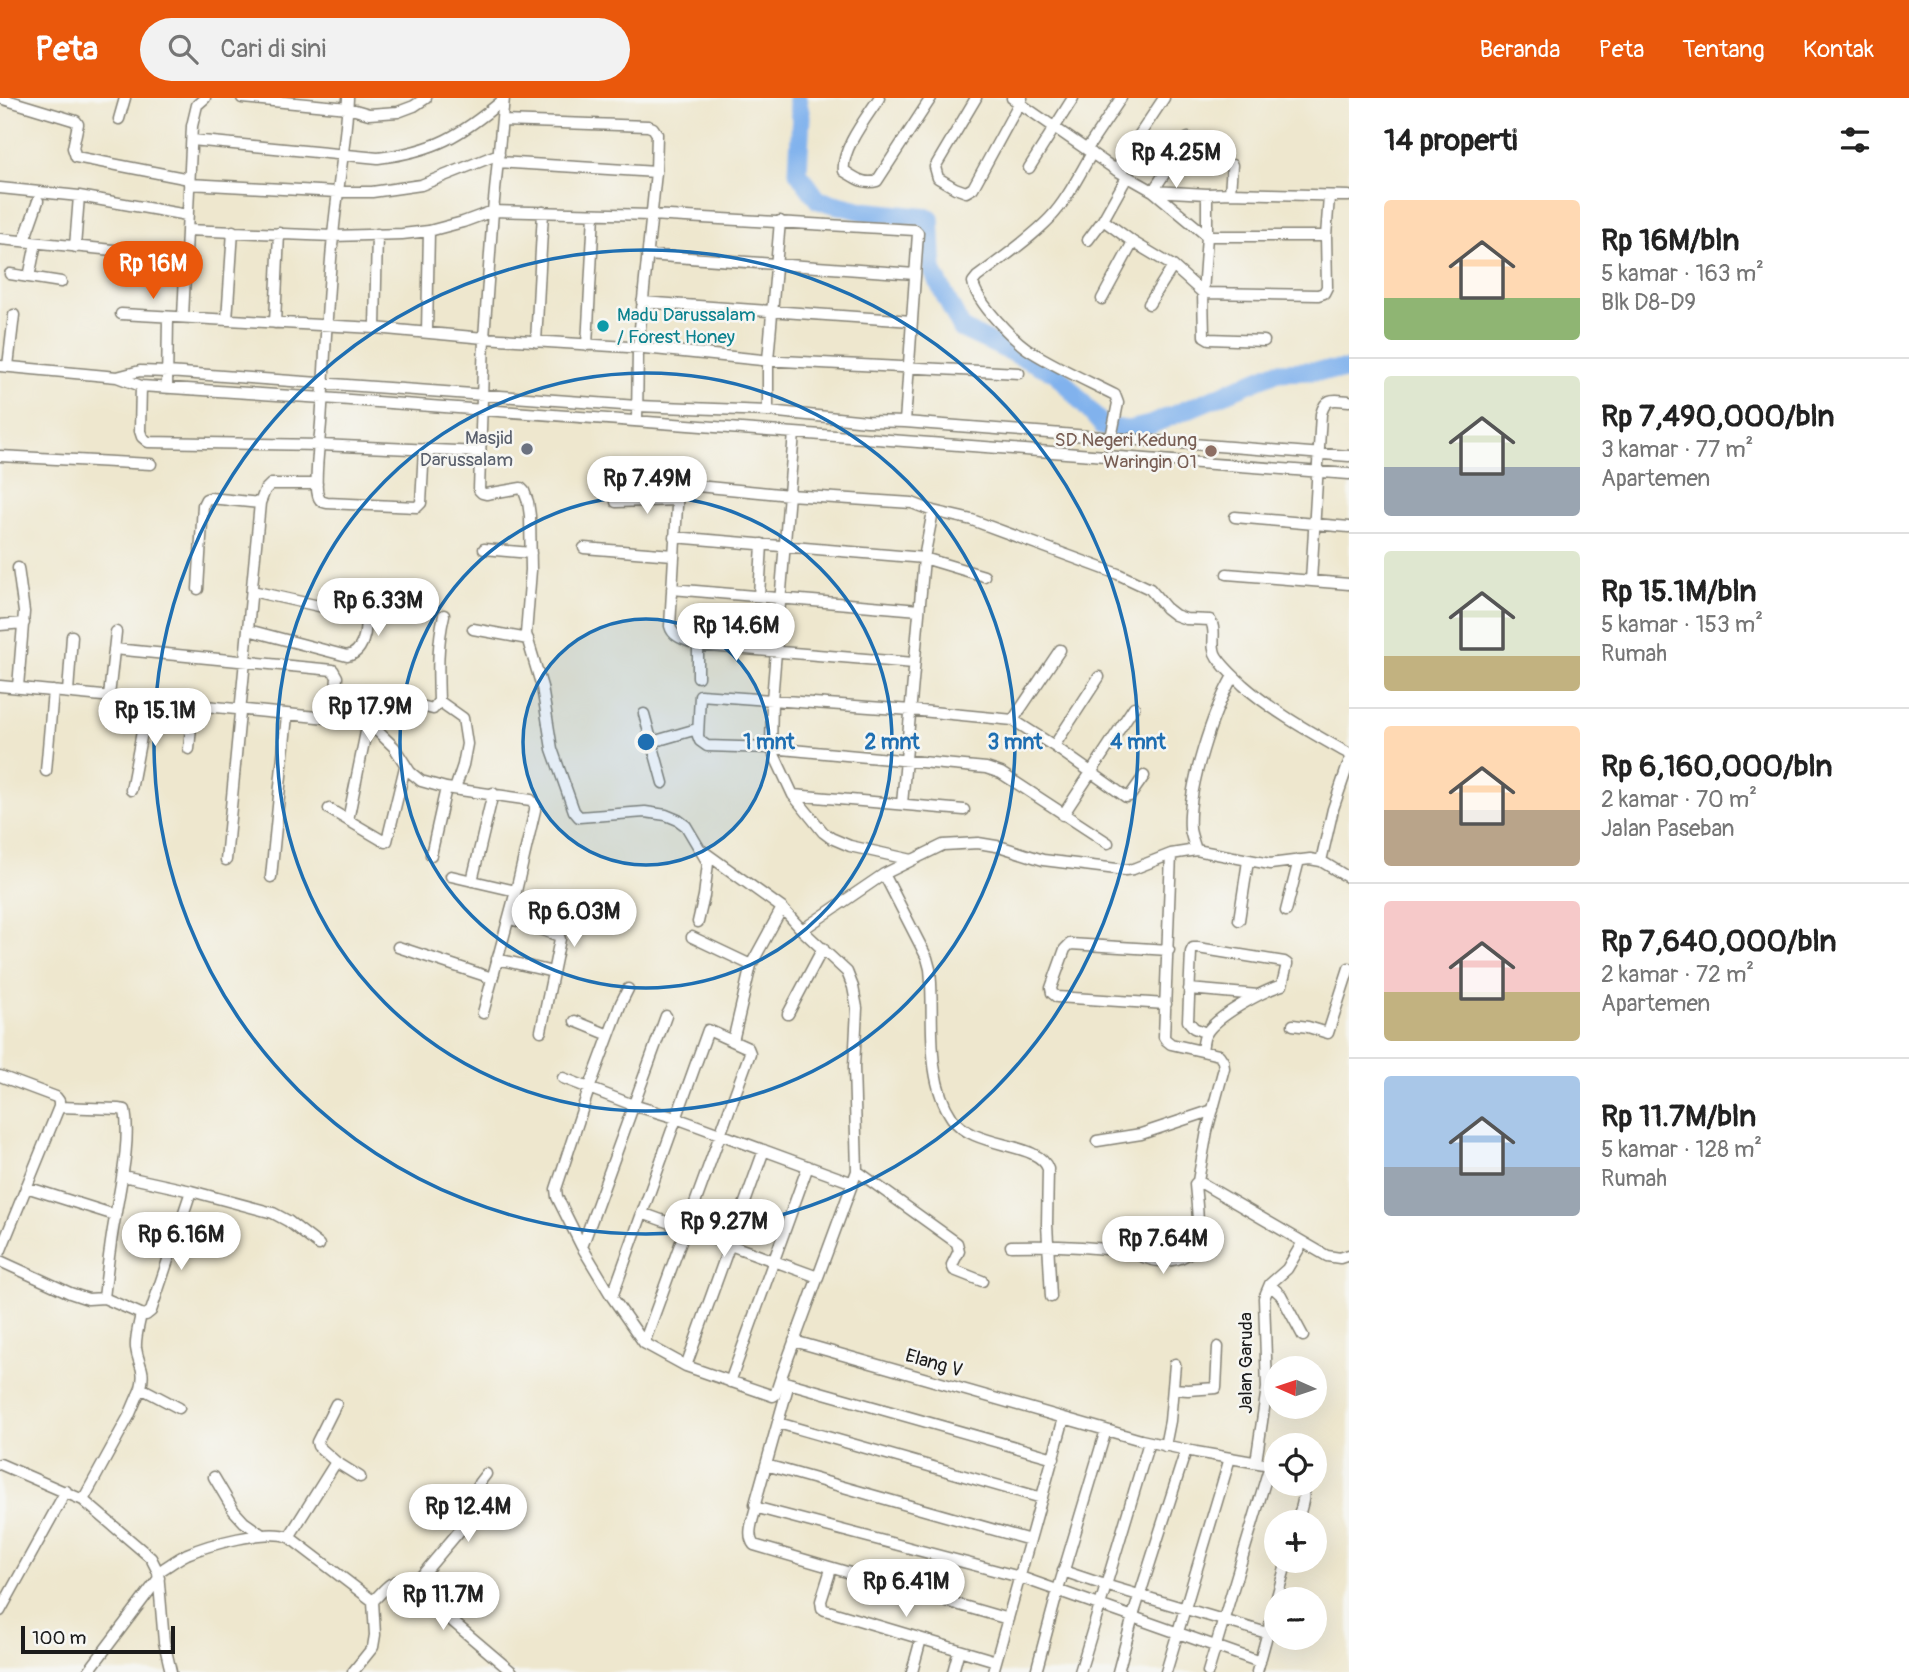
<!DOCTYPE html>
<html lang="id">
<meta charset="utf-8">
<style>
:root{--surface:#fff;--page:#f2f2f2;--text:#222;--muted:#767676;--line:#e0e0e0;--accent:#ea580c}
body{margin:0;font-family:Pangolin,sans-serif;background:var(--page);color:var(--text);height:100vh;display:flex;flex-direction:column;font-size:26px;white-space:nowrap}
*{box-sizing:border-box;margin:0}
p{font-size:23px;color:var(--muted)}
.icon{flex:none;width:38px;height:38px;fill:none;stroke:currentColor;stroke-width:2;stroke-linecap:round;stroke-linejoin:round}
.map{position:relative;flex:1;overflow:hidden}
.details{display:flex;flex-direction:column;background:var(--surface);width:560px}
.details>*{flex:none}
.needle{width:46px;rotate:273deg}
.controls{position:absolute;left:1264px;top:1258px;display:grid;gap:14px}
.controls a{display:grid;place-items:center;width:63px;height:63px;border-radius:50%;background:var(--surface);box-shadow:0 7px 28px #0002;font-size:35px}
.scale{position:absolute;left:21px;bottom:18px;width:154px;box-sizing:border-box;padding-left:7px;border:4px solid #1c1c1c;border-top:0;font-size:19px;line-height:24px;white-space:nowrap;color:#1c1c1c;-webkit-text-stroke:5px #f6f6f2;paint-order:stroke}
.price{position:absolute;translate:-50% -60px;padding:0 16px;border-radius:24px;background:#fff;color:#222;font-size:23px;line-height:46px;filter:drop-shadow(0 2px 4px #0008)}
.price::after{content:'';position:absolute;left:50%;top:42px;width:21px;height:16px;margin-left:-10px;background:inherit;clip-path:polygon(0 0,100% 0,50% 100%)}
.price.active{background:var(--accent);color:#fff}
ul{padding:0;list-style:none}
li{display:flex;align-items:center;gap:21px;height:175px;padding:0 35px}
li+li{border-top:2px solid var(--line)}
li span{display:grid;place-items:center;flex:none;width:196px;height:140px;border-radius:7px;color:#555}
li>.icon{margin-inline-start:auto}
span .icon{width:84px;height:84px;fill:#fffc;stroke-width:1}
li b{font-size:30px}
h2{display:flex;justify-content:space-between;align-items:center;height:84px;padding:0 35px;font-size:30px}
header{display:flex;align-items:center;gap:42px;box-sizing:border-box;height:98px;padding:0 35px;background:var(--accent);color:#fff}
header strong{font-size:33px}
nav{display:flex;gap:38px;margin-inline-start:auto;font-size:24px}
.search{width:490px;height:63px;background:var(--page);display:flex;align-items:center;gap:18px;box-sizing:border-box;padding:0 24px;border-radius:38px;color:var(--muted);font-size:26px}
main{display:flex;flex:1;min-height:0}
.map>svg:first-child{display:block}
.lines{fill:none;stroke-linecap:round;stroke-linejoin:round}
.river{stroke:#81b2ed;stroke-width:19}
.minor-casing{stroke:#858275;stroke-width:13}
.minor{stroke:#fff;stroke-width:10}
.ring{fill:none;stroke:#1f6fb2;stroke-width:3.5}
.culture-dot{fill:#0f9aa8;stroke:#f6f6f2;stroke-width:2.5}
.worship-dot{fill:#6b7280;stroke:#f6f6f2;stroke-width:2.5}
.education-dot{fill:#8d6e63;stroke:#f6f6f2;stroke-width:2.5}
.labels{text-anchor:middle;dominant-baseline:central;stroke-width:5;stroke-linejoin:round;paint-order:stroke}
.culture-label{font-size:19px;fill:#0d838f;stroke:#f6f6f2;text-anchor:start}
.worship-label{font-size:19px;fill:#5b616d;stroke:#f6f6f2;text-anchor:end}
.education-label{font-size:19px;fill:#785e54;stroke:#f6f6f2;text-anchor:end}
.street-label{font-size:19px;fill:#1c1c1c;stroke:#f6f6f2}
.centre{fill:#1f6fb2;stroke:#f6f6f2;stroke-width:3.5}
.ring-label{font-size:21px;text-anchor:middle;font-weight:bold;fill:#1f6fb2;stroke:#f6f6f2;stroke-width:5;stroke-linejoin:round;paint-order:stroke}
</style>
<header>
<strong>Peta</strong>
<div class="search"><svg class="icon" aria-label="search" viewBox="0 0 24 24"><circle cx="10" cy="10" r="6"/><path d="M15 15l6 6"/></svg>Cari di sini</div>
<nav><a>Beranda</a><a>Peta</a><a>Tentang</a><a>Kontak</a></nav>
</header>
<main>
<div class="map">
<svg width="1349" height="1574" viewBox="0 0 1349 1574">
<rect width="100%" height="100%" fill="#f6f6f2"/>
<filter id="ink" filterUnits="userSpaceOnUse"><feTurbulence type="fractalNoise" baseFrequency=".0143" numOctaves="2"/><feDisplacementMap in="SourceGraphic" scale="14" xChannelSelector="R" yChannelSelector="G"/><feConvolveMatrix kernelMatrix="1 2 1 2 8 2 1 2 1" color-interpolation-filters="sRGB"/></filter>
<filter id="wash" filterUnits="userSpaceOnUse"><feTurbulence type="fractalNoise" baseFrequency=".00686" numOctaves="4" result="noise"/><feDisplacementMap in="SourceGraphic" scale="28" xChannelSelector="R" yChannelSelector="G"/><feGaussianBlur stdDeviation="1.57" result="paint"/><feColorMatrix in="noise" values="0 0 0 0 0 0 0 0 0 0 0 0 0 0 0 0 0 1.4 0 .05"/><feComposite in="paint" operator="in"/></filter>
<g filter="url(#wash)">
<rect width="100%" height="100%" fill="#eee7ce"/>
<g class="lines">
<path class="river" d="M797,0L801,19L798,74L818,102L863,113L930,120L933,174L962,231L1056,275L1104,329L1128,332L1150,327L1276,274L1345,272L1349,273"/>
</g>
</g>
<g filter="url(#ink)">
<g class="lines">
<defs>
<path id="minor" d="M0,0L76,23L78,26L73,50L76,59L189,81
M242,0L348,10L369,16L398,14L414,8L426,0
M348,0C346,46 337,92 333,138C327,200 325,263 321,325C320,340 313,389 319,400C321,404 323,404 327,405L417,409L421,405L424,351
M504,0L493,113L484,240L479,392L482,395L486,396L521,390L524,393L528,404L530,418L531,472L526,536L542,589L552,651L574,713L579,719L645,714L666,717L678,722L686,728L708,765L704,798L698,824
M879,0C867,19 841,51 844,73C855,79 863,87 877,83L931,0
M976,0L935,69L938,80L955,90L966,94L973,90L1022,0
M1012,0L1116,72L1153,93L1207,96L1230,95L1349,98
M119,21L125,0
M503,23L648,28L653,30L657,36L656,74L638,250L637,323
M1188,40L1153,93L1207,138H1326
M192,42L378,60C435,53 460,38 503,2
M1087,51L1121,0
M1092,55C1079,77 1067,102 1050,120C1029,142 1002,160 977,179L973,184C976,204 1015,244 1032,254C1058,270 1087,283 1115,297L1118,305L1111,340
M498,64L656,74
M1029,70L1073,0
M1116,72L1164,0
M1127,79L1103,122L1133,144L1173,168L1203,195L1318,197L1324,195L1327,189L1326,138L1329,99
M189,86L337,94H372L421,87L499,56
M0,90L79,98L187,117
M1230,95L1232,67
M1207,96V138L1203,195L1204,238L1209,241L1264,243
M187,132L333,138L402,136L429,133L463,124L493,113L651,117L915,132L918,135L905,324
M0,141L185,159
M1088,142L1103,122
M24,143L38,103
M75,149L79,98
M647,157L915,176
M10,176L29,179L36,145
M29,179L61,184
M1102,201L1133,144
M642,204L912,223
M1149,206L1173,168
M121,216L375,230L484,240L644,250L762,262L1019,275
M183,219L192,28L197,7L205,0
M227,222L233,133
M275,225L279,135
M375,230L377,136
M427,234L429,133
M536,244L543,114
M587,247L594,116
M0,268L117,279L141,288L323,300L1349,376
M8,268L14,217
M117,279L140,273L168,274L637,308L768,313L867,323L905,324L1349,358
M141,288L140,333L142,339L148,344L320,347L479,354
M167,290L168,219
M768,313V262L780,123
M794,335L772,602L771,650L793,697L823,734L831,740L850,748L912,762
M0,358L151,366
M616,404L676,402
M1235,419L1349,429
M674,439L924,460L984,478
M584,450L673,457
M484,451L531,455
M18,470L24,514L18,589
M1227,476L1349,486
M1311,483L1321,316C1326,298 1334,302 1349,303
M198,491L203,407L206,401L210,400L260,405
M672,491L919,512
M759,498L762,446
M0,527L24,525
M473,531L528,541
M248,532L347,558C363,555 367,534 365,520L359,517L252,493
M114,551L333,572L337,579L334,621
M914,565L698,547C687,542 673,540 670,528L678,391L680,388L687,387L789,397L912,405L933,413L972,422L1118,476L1150,491L1166,510L1175,517L1186,521L1210,522C1218,533 1209,548 1217,559C1224,570 1234,578 1243,587C1275,615 1312,635 1349,656
M698,579V547
M0,588L368,624L394,649L410,674L421,683L446,690L531,702L535,707V712L516,793L483,915
M68,594L72,538
M109,598L116,534
M401,603L433,611L439,603L463,620L467,646L463,667L455,691
M439,603C438,573 437,546 444,517
M644,616L663,685
M1013,622L1060,552
M652,644L697,631
M1054,648L1099,579
M189,651L193,606
M46,673L53,593
M131,692L148,602
M793,697L964,712
M902,706L924,460L933,413
M329,711L385,744L387,743L405,669
M1063,717L1134,609
M348,722L368,624
M1108,745L1001,675L986,670L771,650L707,648L700,643L698,638L700,597L911,612L1013,622L1054,648L1126,699L1130,698L1144,678
M1196,752C1194,745 1191,738 1190,731C1187,690 1213,613 1233,578
M431,757L446,690
M226,762L260,405L265,392L271,386H317
M1321,763L1333,711L1349,664
M884,776L927,860L930,871C935,918 924,979 952,1020C973,1051 1039,1043 1048,1071L1047,1126L1051,1199
M451,778L516,793
M271,779L287,617
M472,783L493,695
M1286,813L1299,762
M509,820L559,838L560,841L541,933
M1239,822L1248,763
M802,832L884,776L943,747L978,745L1002,749L1043,762L1125,772L1133,771L1171,756L1196,752L1270,766L1310,761L1321,763L1349,780
M692,839L751,867
M398,849L492,880
M497,861L553,874
M628,891L621,905L589,991L556,1091L557,1099L582,1149L612,1199L644,1245L686,1268L773,1298L775,1297L780,1282L857,1073L854,969L857,910L853,889L847,874L802,832L782,810L700,751
M1189,891L1258,897
M1166,906L1057,899L1052,895L1051,890L1065,851L1070,846L1169,852
M788,916L823,850
M575,923L609,937
M1293,927L1308,929L1328,935L1349,870
M733,943L751,867L782,810
M1202,953C1203,948 1203,940 1206,936C1216,918 1263,893 1282,887L1287,866L1284,864L1198,850H1193L1191,854L1188,923L1194,930L1206,935
M0,978L56,999L59,1003V1009L0,1154
M563,980L633,1007L676,1020L853,1085
M59,1009L118,1011L125,1012C131,1044 120,1088 115,1120C110,1146 107,1173 104,1200L141,1216C139,1227 135,1239 136,1250C138,1267 146,1270 141,1290L179,1310
M1097,1043L1141,1036L1213,1012
M857,1073L957,1145L959,1153L952,1167L954,1172L982,1183
M123,1078L191,1093L273,1115L288,1123L319,1147
M1198,1083L1327,1158L1340,1160L1349,1157
M26,1089L115,1117
M642,1115L818,1179
M1011,1148C1048,1147 1086,1148 1124,1153C1136,1154 1147,1163 1160,1163C1171,1163 1186,1161 1193,1150C1202,1136 1196,1102 1195,1086L1198,1083L1207,1033L1224,970L1223,963L1219,957L1171,946L1166,942L1164,939L1171,756
M582,1149L666,918
M0,1163L70,1195L88,1201L104,1200
M1270,1187L1281,1197L1303,1238
M612,1199L708,932L748,950L750,955L644,1245
M141,1216L146,1217L151,1213L191,1093
M794,1243L1141,1342L1196,1354L1270,1367L1276,1370
M686,1268L764,1052
M730,1284L808,1068
M785,1284L1054,1360
M789,1285L755,1406L758,1410L1020,1479L1260,1564
M1173,1291L1188,1292L1216,1290L1218,1249
M778,1325L1042,1400
M1165,1348L1170,1323L1175,1266
M336,1364L360,1379
M1256,1364L1267,1290L1264,1200L1270,1186L1287,1171L1303,1144
M0,1366L83,1402L151,1460L158,1474L164,1544L171,1574
M766,1367L1030,1442
M214,1379L234,1413L244,1424L261,1436
M83,1402L129,1318L141,1290
M756,1409C753,1421 746,1437 754,1447L1008,1521
M1297,1424C1300,1412 1308,1397 1300,1386
M289,1439L336,1364L318,1348L317,1344L336,1306
M831,1471L821,1503L822,1510L825,1512L996,1563
M1063,1473L1105,1487L1267,1535
M158,1474C168,1468 177,1461 187,1456C208,1447 267,1430 289,1439L373,1503L375,1537L373,1549L353,1574
M413,1488L472,1418L479,1385L486,1376
M1276,1502L1287,1463
M373,1503C383,1494 391,1480 405,1483L512,1574
M0,1513L66,1393
M88,1574L159,1480
M912,1574L921,1541
M953,1574L959,1552
M993,1574L1064,1320
M1036,1574L1058,1492L1106,1332
M1080,1574L1149,1344
M1118,1574L1133,1518L1186,1352
M1166,1574L1230,1360
M1208,1574L1270,1367
M1257,1574L1276,1504"/>
</defs>
<use href="#minor" class="minor-casing"/>
<use href="#minor" class="minor"/>
</g>
</g>
<circle cx="646" cy="644" r="123" fill="#1f6fb2" fill-opacity=".12"/>
<g class="ring">
<circle cx="646" cy="644" r="123"/>
<circle cx="646" cy="644" r="246"/>
<circle cx="646" cy="644" r="369"/>
<circle cx="646" cy="644" r="492"/>
</g>
<circle class="culture-dot" cx="603" cy="228" r="7"/>
<circle class="worship-dot" cx="527" cy="351" r="7"/>
<circle class="education-dot" cx="1211" cy="353" r="7"/>
<g class="labels">
<g class="culture-label">
<text x="617" y="217">Madu Darussalam<tspan x="617" dy="22">/ Forest Honey</tspan></text>
</g>
<g class="worship-label">
<text x="513" y="340">Masjid<tspan x="513" dy="22">Darussalam</tspan></text>
</g>
<g class="education-label">
<text x="1197" y="342">SD Negeri Kedung<tspan x="1197" dy="22">Waringin 01</tspan></text>
</g>
<g class="street-label">
<text transform="translate(934 1265) rotate(16)">Elang V</text>
<text transform="translate(1246 1265) rotate(-90)">Jalan Garuda</text>
</g>
</g>
<circle cx="646" cy="644" r="10" class="centre"/>
<g class="ring-label">
<text x="769" y="651">1 mnt</text>
<text x="892" y="651">2 mnt</text>
<text x="1015" y="651">3 mnt</text>
<text x="1138" y="651">4 mnt</text>
</g>
</svg>
<div class="controls">
<a><svg class="needle" viewBox="-14 -14 28 28"><path d="M0-13l5 13h-10z" fill="#e53935"/><path d="M0 13l5-13h-10z" fill="#767676"/></svg></a>
<a><svg class="icon" aria-label="locate" viewBox="0 0 24 24"><circle cx="12" cy="12" r="6"/><path d="M12 2v4M12 18v4M2 12h4M18 12h4"/></svg></a>
<a>+</a>
<a>−</a>
</div>
<div class="scale">100 m</div>
<b class="price" style="left:1176px;top:92px">Rp 4.25M</b>
<b class="price active" style="left:153px;top:203px">Rp 16M</b>
<b class="price" style="left:647px;top:418px">Rp 7.49M</b>
<b class="price" style="left:378px;top:540px">Rp 6.33M</b>
<b class="price" style="left:736px;top:565px">Rp 14.6M</b>
<b class="price" style="left:370px;top:646px">Rp 17.9M</b>
<b class="price" style="left:155px;top:650px">Rp 15.1M</b>
<b class="price" style="left:574px;top:851px">Rp 6.03M</b>
<b class="price" style="left:724px;top:1161px">Rp 9.27M</b>
<b class="price" style="left:181px;top:1174px">Rp 6.16M</b>
<b class="price" style="left:1163px;top:1178px">Rp 7.64M</b>
<b class="price" style="left:468px;top:1446px">Rp 12.4M</b>
<b class="price" style="left:906px;top:1521px">Rp 6.41M</b>
<b class="price" style="left:443px;top:1534px">Rp 11.7M</b>
</div>
<section class="details">
<h2>14 properti<svg class="icon" aria-label="filters" viewBox="0 0 24 24"><path d="M4 7h16M4 17h16"/><circle cx="9" cy="7" r="2"/><circle cx="15" cy="17" r="2"/></svg></h2>
<ul>
<li><span style="background:linear-gradient(#ffd9b3 70%,#8fb573 0)"><svg class="icon" aria-label="home" viewBox="0 0 24 24"><path d="M3 11l9-7 9 7M6 9v11h12V9"/></svg></span><div><b>Rp 16M/bln</b><p>5 kamar · 163 m²</p><p>Blk D8-D9</p></div></li>
<li><span style="background:linear-gradient(#dfe7d0 65%,#9aa5b1 0)"><svg class="icon" aria-label="home" viewBox="0 0 24 24"><path d="M3 11l9-7 9 7M6 9v11h12V9"/></svg></span><div><b>Rp 7,490,000/bln</b><p>3 kamar · 77 m²</p><p>Apartemen</p></div></li>
<li><span style="background:linear-gradient(#dfe7d0 75%,#c2b280 0)"><svg class="icon" aria-label="home" viewBox="0 0 24 24"><path d="M3 11l9-7 9 7M6 9v11h12V9"/></svg></span><div><b>Rp 15.1M/bln</b><p>5 kamar · 153 m²</p><p>Rumah</p></div></li>
<li><span style="background:linear-gradient(#ffd9b3 60%,#b9a48a 0)"><svg class="icon" aria-label="home" viewBox="0 0 24 24"><path d="M3 11l9-7 9 7M6 9v11h12V9"/></svg></span><div><b>Rp 6,160,000/bln</b><p>2 kamar · 70 m²</p><p>Jalan Paseban</p></div></li>
<li><span style="background:linear-gradient(#f6c9c9 65%,#c2b280 0)"><svg class="icon" aria-label="home" viewBox="0 0 24 24"><path d="M3 11l9-7 9 7M6 9v11h12V9"/></svg></span><div><b>Rp 7,640,000/bln</b><p>2 kamar · 72 m²</p><p>Apartemen</p></div></li>
<li><span style="background:linear-gradient(#a9c7e8 65%,#9aa5b1 0)"><svg class="icon" aria-label="home" viewBox="0 0 24 24"><path d="M3 11l9-7 9 7M6 9v11h12V9"/></svg></span><div><b>Rp 11.7M/bln</b><p>5 kamar · 128 m²</p><p>Rumah</p></div></li>
</ul>
</section>
</main>
